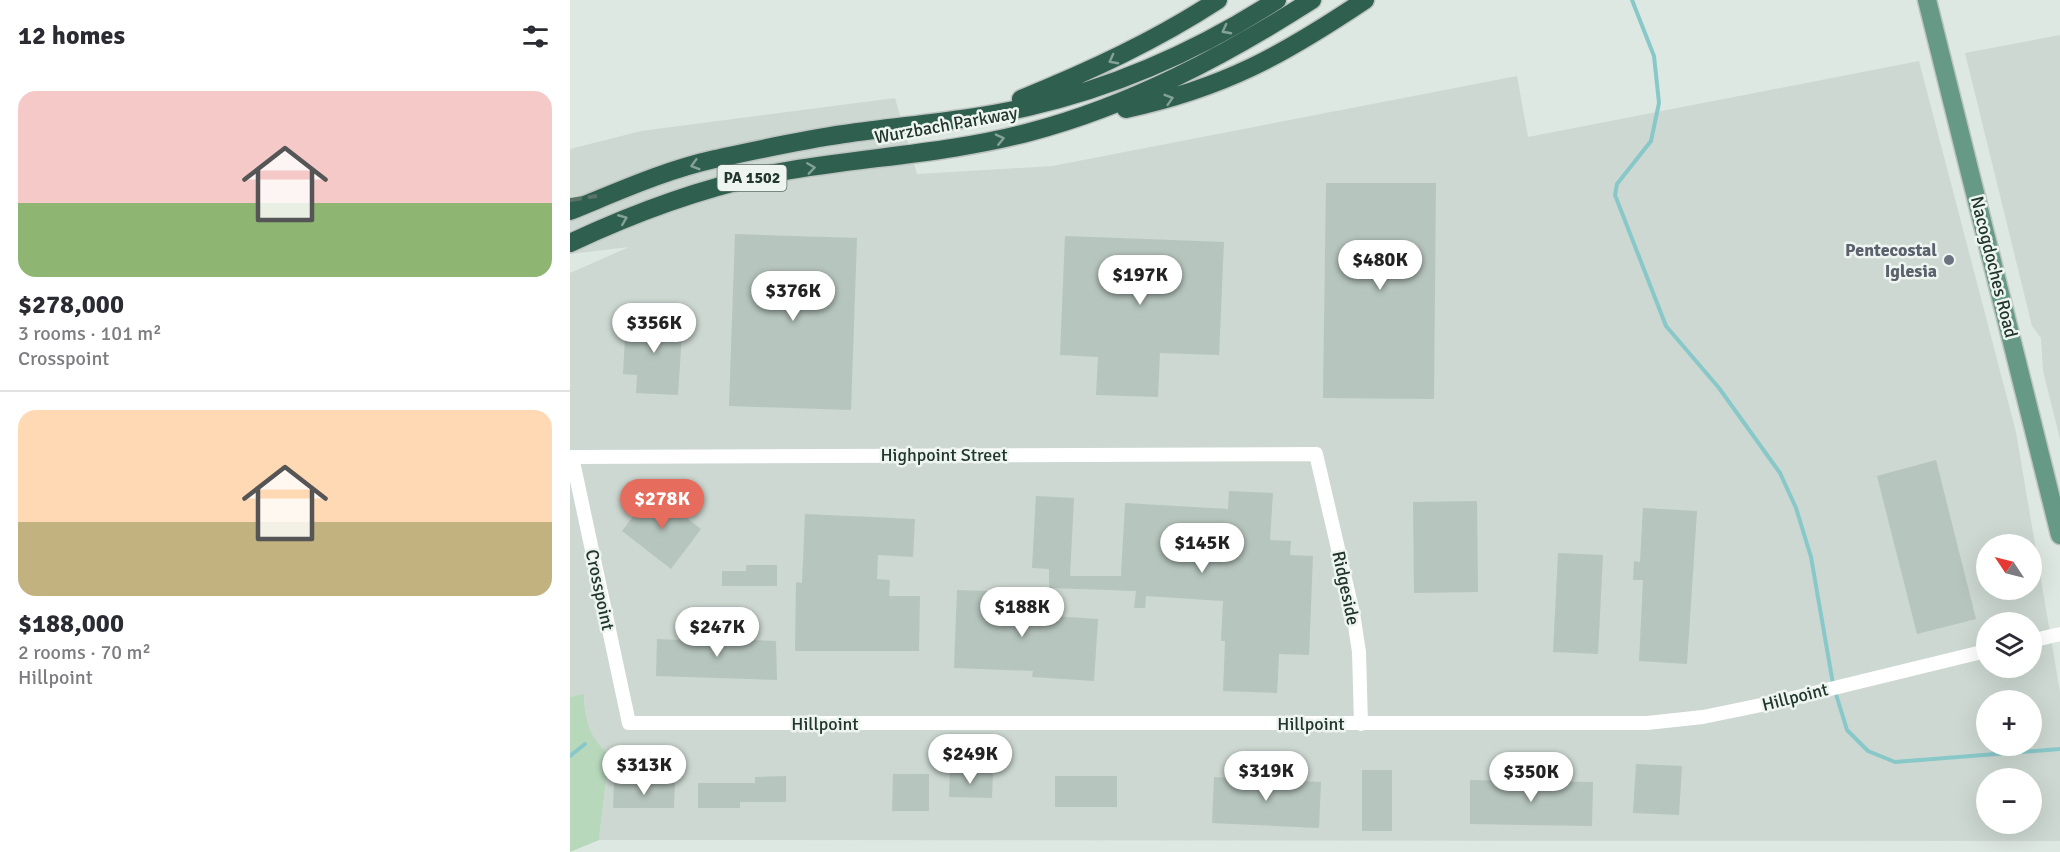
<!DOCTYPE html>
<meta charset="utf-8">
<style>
:root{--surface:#fff;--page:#f7f7f7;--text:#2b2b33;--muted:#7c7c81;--line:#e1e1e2;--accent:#e66d5e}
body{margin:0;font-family:Signika,sans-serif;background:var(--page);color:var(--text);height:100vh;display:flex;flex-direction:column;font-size:22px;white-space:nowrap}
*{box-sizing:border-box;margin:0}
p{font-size:20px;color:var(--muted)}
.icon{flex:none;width:33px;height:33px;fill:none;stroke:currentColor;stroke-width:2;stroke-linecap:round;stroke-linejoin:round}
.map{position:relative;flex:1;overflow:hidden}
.panel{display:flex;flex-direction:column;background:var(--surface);width:570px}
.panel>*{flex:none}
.needle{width:39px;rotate:305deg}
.tools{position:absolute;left:1406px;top:534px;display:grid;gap:12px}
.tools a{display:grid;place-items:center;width:66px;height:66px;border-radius:50%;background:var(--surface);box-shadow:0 6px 24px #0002;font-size:30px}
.price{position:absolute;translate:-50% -51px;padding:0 14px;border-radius:21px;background:#fff;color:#222;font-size:20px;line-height:39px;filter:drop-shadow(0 2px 3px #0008)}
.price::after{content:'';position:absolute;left:50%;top:36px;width:18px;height:14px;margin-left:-9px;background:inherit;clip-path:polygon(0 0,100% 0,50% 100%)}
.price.active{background:var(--accent);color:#fff}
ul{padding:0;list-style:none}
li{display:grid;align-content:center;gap:12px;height:318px;padding:0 18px}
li+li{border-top:2px solid var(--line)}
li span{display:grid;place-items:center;height:186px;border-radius:18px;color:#555}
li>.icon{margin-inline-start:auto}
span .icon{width:108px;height:108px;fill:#fffc;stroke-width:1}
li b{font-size:26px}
h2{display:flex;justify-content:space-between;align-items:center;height:72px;padding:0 18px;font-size:26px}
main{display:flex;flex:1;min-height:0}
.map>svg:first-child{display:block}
.built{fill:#ccd8d1;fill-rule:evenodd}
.green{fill:#b8d8bc}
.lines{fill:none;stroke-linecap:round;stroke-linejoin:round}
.stream{stroke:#89c8c9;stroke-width:4}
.building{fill:#b6c5be}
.major-casing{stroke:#bcc3c0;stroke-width:21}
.highway-casing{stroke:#bcc3c0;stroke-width:21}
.minor{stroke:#fff;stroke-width:14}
.major{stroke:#669a86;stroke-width:18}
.highway{stroke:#2f5f4f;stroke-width:18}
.rail{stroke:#5b7269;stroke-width:4;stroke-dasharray:12 6;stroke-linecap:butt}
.oneway{stroke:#85a297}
.worship-dot{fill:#6b7280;stroke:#eef5f0;stroke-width:2}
.labels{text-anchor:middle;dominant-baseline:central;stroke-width:5;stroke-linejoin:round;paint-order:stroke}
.shield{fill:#eef5f0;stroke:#5e6f68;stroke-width:1.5}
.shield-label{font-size:16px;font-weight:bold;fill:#21362d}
.street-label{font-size:18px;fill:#21362d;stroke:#eef5f0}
.worship-label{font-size:18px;font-weight:bold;fill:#5b616d;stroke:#eef5f0;text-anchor:end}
</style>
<main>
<section class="panel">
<h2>12 homes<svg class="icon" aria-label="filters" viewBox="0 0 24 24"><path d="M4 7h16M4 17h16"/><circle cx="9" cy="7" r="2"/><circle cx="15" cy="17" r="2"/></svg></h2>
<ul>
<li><span style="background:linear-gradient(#f6c9c9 60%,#8fb573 0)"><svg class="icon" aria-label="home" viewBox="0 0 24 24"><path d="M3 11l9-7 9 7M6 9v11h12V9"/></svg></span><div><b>$278,000</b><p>3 rooms · 101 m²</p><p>Crosspoint</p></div></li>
<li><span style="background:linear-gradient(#ffd9b3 60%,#c2b280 0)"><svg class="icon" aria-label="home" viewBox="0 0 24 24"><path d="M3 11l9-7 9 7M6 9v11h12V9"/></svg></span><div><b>$188,000</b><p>2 rooms · 70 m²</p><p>Hillpoint</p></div></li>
</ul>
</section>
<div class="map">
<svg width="1490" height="852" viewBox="0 0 1490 852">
<rect width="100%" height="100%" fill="#dee8e2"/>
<path class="built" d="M1490,35V439L1473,371L1471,338L1462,326L1395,53Z
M1349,61L1446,432L1490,692V841L29,840L39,755L25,743L16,722L14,695L0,697V273L59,247L0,254V149L71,131L325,98L347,174L482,166L947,76L958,137ZM1416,544H1461V590H1416ZM1416,622H1461V668H1416ZM1416,700H1461V746H1416ZM1416,778H1461V824H1416Z"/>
<path class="green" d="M14,694C15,721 19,737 39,755L29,840L0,852V697Z"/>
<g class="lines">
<path class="stream" d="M1062,0L1084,56L1089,103L1081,141L1047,184L1045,195L1096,326L1149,388L1210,473L1226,508L1241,557L1263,684
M1265,691L1277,730L1298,751L1325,762L1490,749
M0,756L15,744"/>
</g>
<path class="building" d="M756,183H866L864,399L753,398Z
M165,234L287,238L281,410L159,406Z
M495,236L654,242L649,355L590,353L588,397L526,395L528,357L490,355Z
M56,317L113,320L108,395L66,393L67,375L53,374Z
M1366,460L1406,619L1347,634L1307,476Z
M82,491L131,529L101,569L52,531Z
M659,491L703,493L700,540L721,541L720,555L743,556L739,655L709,654L707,693L653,691L655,641H651L653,601L576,596L575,608H564L566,591L479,588V569L462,568L466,496L504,498L500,576H551L555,503L658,509Z
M907,501L908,592L844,593L843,502Z
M1073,508L1127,511L1117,664L1069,661L1073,580H1063L1064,561L1070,562Z
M235,514L345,519L343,557L308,555L307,579L320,580L319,596H350L349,651H225L226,582L232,583Z
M988,553L1033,555L1028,654L983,652Z
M176,565H207V586H152V571H176Z
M387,590L452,592L451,614L528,619L524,681L462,677L463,671L384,668Z
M134,629H146V639L206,641L207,680L86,676L87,639L133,641Z
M1066,764L1112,766L1109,815L1063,813Z
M380,769H392V773H423L422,798L379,797Z
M792,770H822V831H792Z
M323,774H359V811H322Z
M216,776V802H170V808H128V783H185V777Z
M485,776H547V807H485Z
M644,777L751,782L749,828L642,823Z
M900,780L1023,782L1022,826L900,824Z
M44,783H105L104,808H43Z"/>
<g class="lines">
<defs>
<path id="major" d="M1357,0L1490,535"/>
<path id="highway" d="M451,99C520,71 585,41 648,0
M556,109C654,88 713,55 795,0
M0,211C47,192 95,170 145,159C187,150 231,140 274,134C335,125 398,121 458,107C546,87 631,49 707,0
M0,243C68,211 136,186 210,172C293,157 378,154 460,132C562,105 654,56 742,0"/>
</defs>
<use href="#major" class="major-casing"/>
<use href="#highway" class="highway-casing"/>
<path class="minor" d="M1461,641L1490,634
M791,724L789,652L783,613L746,454L2,457L59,723H1077L1133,717L1215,700L1416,651"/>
<use href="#major" class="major"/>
<use href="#highway" class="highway"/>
<path class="rail" d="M0,200L27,196"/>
</g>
<defs><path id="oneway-chevron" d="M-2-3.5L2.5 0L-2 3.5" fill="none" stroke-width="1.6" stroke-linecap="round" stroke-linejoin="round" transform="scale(1.5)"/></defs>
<g class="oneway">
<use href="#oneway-chevron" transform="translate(656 30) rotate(152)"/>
<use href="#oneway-chevron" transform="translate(543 60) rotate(152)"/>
<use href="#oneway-chevron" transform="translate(599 99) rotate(-17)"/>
<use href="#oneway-chevron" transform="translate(430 139) rotate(-13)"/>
<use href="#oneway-chevron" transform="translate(125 165) rotate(164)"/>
<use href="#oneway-chevron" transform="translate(241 168) rotate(-8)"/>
<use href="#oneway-chevron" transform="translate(53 219) rotate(-22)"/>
</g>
<circle class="worship-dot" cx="1379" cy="260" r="6"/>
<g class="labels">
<rect class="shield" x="147.5" y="165" width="69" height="26" rx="4.5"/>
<g class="shield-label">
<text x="182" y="178">PA 1502</text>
</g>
<g class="street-label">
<text transform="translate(376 125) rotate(-10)">Wurzbach Parkway</text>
<text transform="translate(1424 267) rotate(76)">Nacogdoches Road</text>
<text x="374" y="455">Highpoint Street</text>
<text transform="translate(776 588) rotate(78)">Ridgeside</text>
<text transform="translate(30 590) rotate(78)">Crosspoint</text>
<text transform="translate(1225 697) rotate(-14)">Hillpoint</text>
<text x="255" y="724">Hillpoint</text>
<text x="741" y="724">Hillpoint</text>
</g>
<g class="worship-label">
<text x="1367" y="250">Pentecostal<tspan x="1367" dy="21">Iglesia</tspan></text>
</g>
</g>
</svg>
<div class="tools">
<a><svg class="needle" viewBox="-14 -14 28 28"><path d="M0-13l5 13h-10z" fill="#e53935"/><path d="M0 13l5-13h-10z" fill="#7c7c81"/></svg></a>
<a><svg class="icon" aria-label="layers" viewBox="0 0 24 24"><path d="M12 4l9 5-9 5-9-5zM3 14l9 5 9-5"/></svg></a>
<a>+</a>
<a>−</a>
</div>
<b class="price" style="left:810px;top:291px">$480K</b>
<b class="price" style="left:570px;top:306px">$197K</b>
<b class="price" style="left:223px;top:322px">$376K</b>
<b class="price" style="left:84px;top:354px">$356K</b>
<b class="price active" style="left:92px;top:530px">$278K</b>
<b class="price" style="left:632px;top:574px">$145K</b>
<b class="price" style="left:452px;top:638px">$188K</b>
<b class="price" style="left:147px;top:658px">$247K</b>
<b class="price" style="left:400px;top:785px">$249K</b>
<b class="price" style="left:74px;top:796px">$313K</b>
<b class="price" style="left:696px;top:802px">$319K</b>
<b class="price" style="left:961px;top:803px">$350K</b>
</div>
</main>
